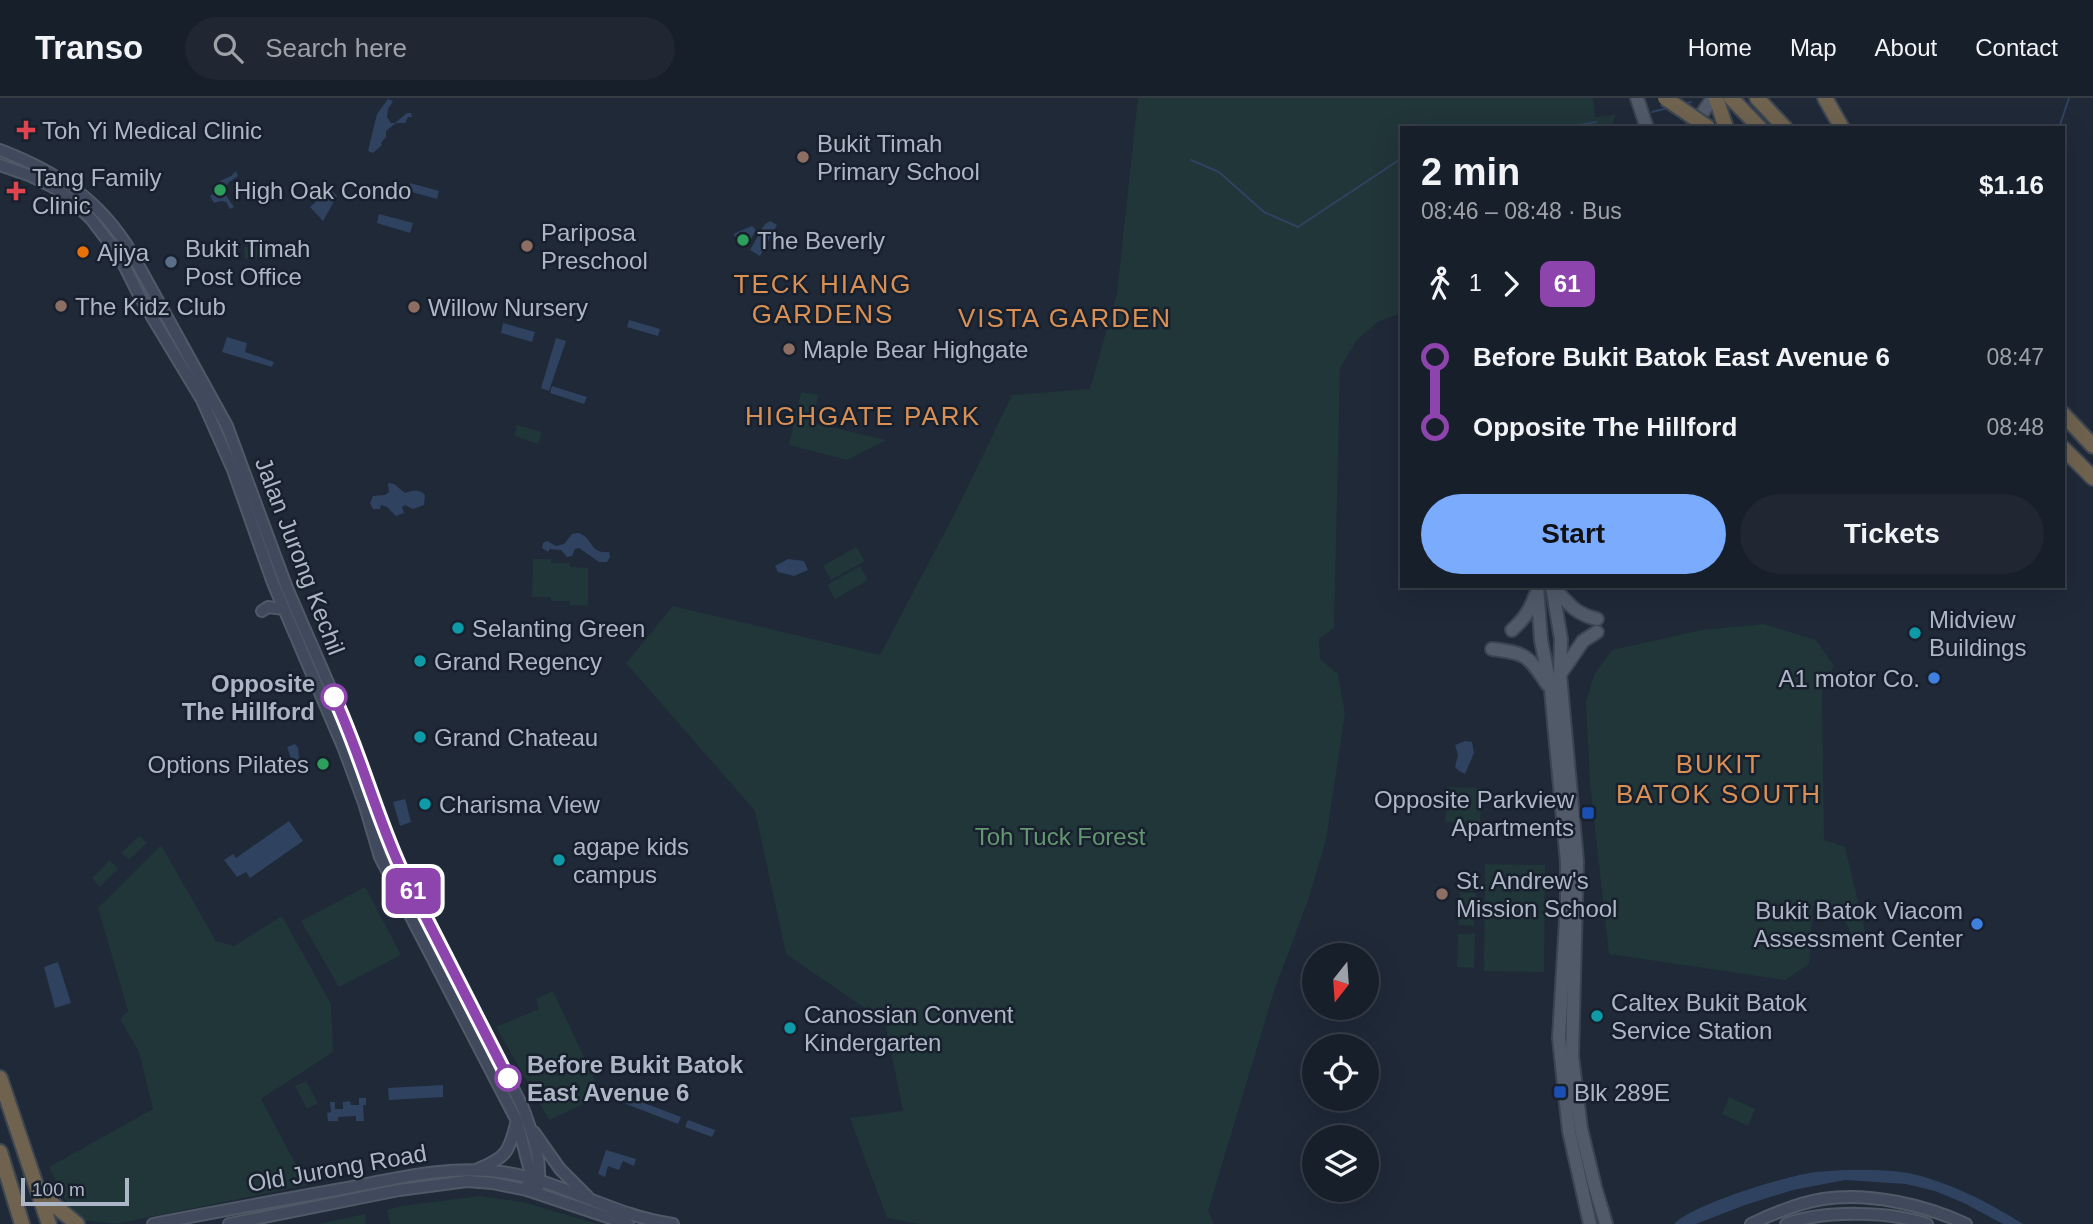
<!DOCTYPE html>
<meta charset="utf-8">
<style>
:root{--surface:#171f2a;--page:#202732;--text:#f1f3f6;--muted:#9ea2a8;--line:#363d47;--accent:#7aabfd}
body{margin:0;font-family:Helvetica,sans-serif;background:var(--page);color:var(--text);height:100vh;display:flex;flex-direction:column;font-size:26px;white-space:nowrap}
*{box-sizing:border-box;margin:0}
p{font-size:23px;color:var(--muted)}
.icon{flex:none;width:38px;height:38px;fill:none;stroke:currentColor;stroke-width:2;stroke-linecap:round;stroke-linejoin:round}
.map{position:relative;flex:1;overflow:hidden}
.sheet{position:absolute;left:1400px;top:28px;width:665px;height:462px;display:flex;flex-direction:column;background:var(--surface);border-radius:0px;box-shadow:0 7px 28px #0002,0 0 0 2px var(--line)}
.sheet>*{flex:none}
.badge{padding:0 14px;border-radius:10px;font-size:24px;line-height:46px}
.needle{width:46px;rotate:197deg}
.controls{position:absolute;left:1302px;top:845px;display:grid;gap:14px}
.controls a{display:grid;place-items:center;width:77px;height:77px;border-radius:50%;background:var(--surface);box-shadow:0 7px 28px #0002,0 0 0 2px var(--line);font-size:35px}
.scale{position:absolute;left:21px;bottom:18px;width:108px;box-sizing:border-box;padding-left:7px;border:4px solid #adb6c6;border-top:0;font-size:19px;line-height:24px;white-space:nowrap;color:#adb6c6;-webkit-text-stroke:5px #18202d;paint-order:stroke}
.map>.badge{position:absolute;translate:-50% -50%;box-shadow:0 0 0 4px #fff}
.legs{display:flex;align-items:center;gap:10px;height:77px;padding:0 21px;font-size:23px}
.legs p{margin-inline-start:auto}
.headline{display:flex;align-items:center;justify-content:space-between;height:119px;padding:0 21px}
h1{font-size:38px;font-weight:600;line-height:52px}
.cta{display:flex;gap:14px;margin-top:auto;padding:14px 21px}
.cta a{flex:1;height:80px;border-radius:42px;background:var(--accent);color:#111;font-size:28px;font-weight:600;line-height:80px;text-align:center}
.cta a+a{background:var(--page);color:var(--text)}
ul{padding:0 21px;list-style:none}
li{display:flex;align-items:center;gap:24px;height:70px;font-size:26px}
li i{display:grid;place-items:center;width:10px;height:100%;margin:0 9px;background:currentColor}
li i::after{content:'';width:18px;height:18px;margin:-9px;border:5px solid;border-radius:50%;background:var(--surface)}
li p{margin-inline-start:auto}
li:first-child i{background:linear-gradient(#0000 50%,currentColor 0)}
li:last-child i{background:linear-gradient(currentColor 50%,#0000 0)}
header{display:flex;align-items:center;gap:42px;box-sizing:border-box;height:98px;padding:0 35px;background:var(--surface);border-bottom:2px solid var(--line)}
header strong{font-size:33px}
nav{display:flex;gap:38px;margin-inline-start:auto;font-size:24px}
.search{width:490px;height:63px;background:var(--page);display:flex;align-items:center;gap:18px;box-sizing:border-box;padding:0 24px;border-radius:38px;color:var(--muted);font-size:26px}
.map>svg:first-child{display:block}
</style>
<header>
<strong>Transo</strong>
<div class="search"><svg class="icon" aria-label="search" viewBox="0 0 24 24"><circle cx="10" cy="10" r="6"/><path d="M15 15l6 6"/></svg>Search here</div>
<nav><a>Home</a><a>Map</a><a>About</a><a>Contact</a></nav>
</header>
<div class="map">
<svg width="2093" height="1126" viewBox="0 0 2093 1126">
<rect width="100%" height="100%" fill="#1f2938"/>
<!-- green -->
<g fill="#213639">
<polygon points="1138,0 1593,0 1595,19 1616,17 1610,30 1402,30 1402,215 1379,223 1357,242 1340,270 1334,530 1319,541 1320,561 1338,576 1345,616 1326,742 1308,803 1275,890 1208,1113 1214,1126 919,1126 887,1120 850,1020 903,1013 885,924 786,856 755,713 626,565 673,508 880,557 957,411 1012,297 1090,291 1117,195"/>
<polygon points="270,148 270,159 245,161 244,149"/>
<polygon points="801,294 818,297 813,325 886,342 847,362 789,347"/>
<polygon points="517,327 542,334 538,346 514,338"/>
<polygon points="856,449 865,463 831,482 823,468"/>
<polygon points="533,461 551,461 551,465 570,465 570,469 588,470 588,508 570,507 570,503 551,503 551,499 532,499"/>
<polygon points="860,468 868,482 835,501 827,487"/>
<polygon points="1764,526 1816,542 1834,568 1822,592 1824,742 1845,749 1868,846 1857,847 1838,810 1813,808 1809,866 1785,882 1609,856 1590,686 1586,604 1594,577 1612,552 1702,532"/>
<polygon points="1447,689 1482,690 1480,725 1445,724"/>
<polygon points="139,738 147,745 129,762 121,755"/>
<polygon points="161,747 216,843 234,848 282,818 331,906 333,954 261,1001 307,1087 116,1126 75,1121 49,1069 153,1011 139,954 120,921 128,913 98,810"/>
<polygon points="110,762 118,771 100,789 92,780"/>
<polygon points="1485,766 1545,767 1544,874 1484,873"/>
<polygon points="365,789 401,857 339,889 301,823"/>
<polygon points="1460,794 1476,795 1474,828 1458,827"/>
<polygon points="1458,836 1475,836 1474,870 1457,869"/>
<polygon points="553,893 602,997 549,1022 496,929 539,911 536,901"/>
<polygon points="306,983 318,1005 307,1011 295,988"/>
<polygon points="1729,999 1755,1011 1748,1028 1722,1016"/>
<polygon points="480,1098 523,1104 597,1126 390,1126 387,1112 401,1108"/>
<polygon points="365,1116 366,1126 318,1126"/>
</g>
<!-- water -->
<g fill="#2f425f">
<polygon points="388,1 393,3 388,11 387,19 391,25 395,25 407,15 411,15 412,19 408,19 405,25 396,25 386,33 386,39 381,45 382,47 373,55 368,53 377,16"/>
<polygon points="236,73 238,78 229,84 224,91 225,96 234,109 230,111 226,104 221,103 214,105 210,98 216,94 220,83 231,78"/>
<polygon points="410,85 439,93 437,101 408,93"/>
<polygon points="330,91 337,98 323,123 310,109"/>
<polygon points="379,116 413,125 410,135 377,125"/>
<polygon points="770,123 777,127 760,158 750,152 764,127"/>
<polygon points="752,128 756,132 748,147 742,149 739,147 734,137 735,135"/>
<polygon points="629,222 660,231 658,238 627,229"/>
<polygon points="503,225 535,234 532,244 501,235"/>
<polygon points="227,239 247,245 245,254 274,264 272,269 222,254"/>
<polygon points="556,240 566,243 549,293 541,290"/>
<polygon points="552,288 587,299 584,306 550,295"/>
<path d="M 388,385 L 394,386 L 405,395 C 414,392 418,391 425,397 L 424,407 L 413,411 L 405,407 L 402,409 L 404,415 L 396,418 L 387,409 L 381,407 L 380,411 L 373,411 L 370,405 L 373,398 L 385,397 L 389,394 Z"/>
<path d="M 578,435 C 594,439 588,456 609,454 L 610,459 L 607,464 L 599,464 L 579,450 L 575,451 L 572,458 L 567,459 L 561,452 L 550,451 L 548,454 L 542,450 L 543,445 L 547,443 L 556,448 L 564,446 L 572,436 Z"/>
<polygon points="788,461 804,463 808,472 794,478 778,474 775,468"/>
<polygon points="1465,643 1472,644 1474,655 1465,676 1459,673 1455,669 1458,657 1455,647"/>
<polygon points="295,646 298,650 299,659 306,671 303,677 296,674 287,649"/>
<polygon points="405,701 411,724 400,728 393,704"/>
<polygon points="289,723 303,743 250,780 246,774 237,779 224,762 233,756 236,760"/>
<polygon points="58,864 71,905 55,910 44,869"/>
<polygon points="443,987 443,999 389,1002 388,990"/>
<polygon points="628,999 681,1019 678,1026 626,1006"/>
<polygon points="359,1000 366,1000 366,1007 363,1007 364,1023 356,1023 356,1018 338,1019 338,1023 328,1023 327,1015 331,1014 330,1004 335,1004 335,1011 343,1011 343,1004 350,1003 351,1007 359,1007"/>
<polygon points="688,1022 715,1032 712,1039 685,1029"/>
<polygon points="606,1052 636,1061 634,1068 623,1063 619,1072 608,1068 605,1079 598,1076"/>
<path d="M 1843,1072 C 1864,1072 1887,1071 1908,1075 C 1950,1084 1988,1104 2023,1126 L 2003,1126 L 1964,1105 L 1935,1093 L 1906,1086 L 1845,1082 L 1793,1092 L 1745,1107 L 1696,1126 L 1674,1126 C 1693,1106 1786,1078 1816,1074 C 1825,1073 1834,1073 1843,1072 Z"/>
</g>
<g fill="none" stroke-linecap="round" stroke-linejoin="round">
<!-- stream -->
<g stroke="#2f425f" stroke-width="2">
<polyline points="1683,6 1691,4"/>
<polyline points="1652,14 1668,10"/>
<polyline points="1562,30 1596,24"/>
<polyline points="2059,30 2069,0"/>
<polyline points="1191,62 1219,74 1264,114 1298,129 1402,60"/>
</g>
<defs>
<g id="secondary">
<path d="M 0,52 C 57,74 99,101 131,154 L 227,328 L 287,490 L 355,647 L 386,739 L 523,1010 C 533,1037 544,1066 537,1095"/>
<polyline points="0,67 31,78 55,90 69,100 92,122 120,159 140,199 202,302 233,372 273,485 344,651 364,705 380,759 517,1023 530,1073 527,1092"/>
<polyline points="262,513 268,509 284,511"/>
<polyline points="534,1034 560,1071 588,1099"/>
<path d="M 478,1071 C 505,1060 509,1055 516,1026"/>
<path d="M 153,1126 C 214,1114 275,1103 336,1092 C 391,1082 444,1067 500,1074 C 559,1081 612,1118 673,1126"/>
<polyline points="229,1126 399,1092 467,1083 492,1085 527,1092 628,1126"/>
<path d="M 1751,1126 C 1774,1115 1798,1105 1823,1101 C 1869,1094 1925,1107 1966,1126"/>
<path d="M 1786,1126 C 1823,1112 1890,1113 1927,1126"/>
</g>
<g id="primary">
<polyline points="1637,0 1647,30"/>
<polyline points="1692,30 1713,0"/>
<polyline points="1537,488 1541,542 1551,592 1567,764 1567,805 1559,940 1569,1033 1590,1126"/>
<polyline points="1552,488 1561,541 1560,577 1577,763 1572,958 1581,1031 1595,1089 1606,1126"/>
<path d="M 1553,489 C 1568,505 1575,516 1597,521"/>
<path d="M 1512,532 C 1523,522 1530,513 1535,498"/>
<path d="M 1492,551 C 1526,555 1528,557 1547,586"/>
<polyline points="1561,575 1583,543 1597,534"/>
</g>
<g id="highway">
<polyline points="1716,0 1726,30"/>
<polyline points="1731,0 1760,30"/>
<polyline points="1757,0 1785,30"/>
<polyline points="1825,0 1842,30"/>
<polyline points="2063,316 2093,348"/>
<polyline points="2063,350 2093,380"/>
<polyline points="0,980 49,1126"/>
<polyline points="0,1054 22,1126"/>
<polyline points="41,1093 54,1107 77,1126"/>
</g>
</defs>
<!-- secondary casing -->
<use href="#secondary" stroke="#505967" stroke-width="14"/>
<!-- primary casing -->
<use href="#primary" stroke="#3c4452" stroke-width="16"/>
<!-- highway casing -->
<use href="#highway" stroke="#3d4653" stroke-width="18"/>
<!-- secondary -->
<use href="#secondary" stroke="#404a5c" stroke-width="10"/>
<!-- primary -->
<use href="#primary" stroke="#505a69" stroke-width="12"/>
<!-- highway -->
<use href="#highway" stroke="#6f634f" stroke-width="14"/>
<defs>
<polyline id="highway-bridge" points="1665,0 1709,30"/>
</defs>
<!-- highway-bridge casing -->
<use href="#highway-bridge" stroke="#3d4653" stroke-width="18" stroke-linecap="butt"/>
<!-- highway-bridge -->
<use href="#highway-bridge" stroke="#6f634f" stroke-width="14"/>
</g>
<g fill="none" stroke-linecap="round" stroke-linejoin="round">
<defs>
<path id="line-1" d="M 334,599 C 360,655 375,714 400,769 L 508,980"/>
</defs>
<!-- line-1 casing -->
<use href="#line-1" stroke="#fff" stroke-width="16"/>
<!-- line-1 -->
<use href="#line-1" stroke="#8e44ad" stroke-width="10"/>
</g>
<!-- markers -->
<g fill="#e0444e" stroke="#18202d" stroke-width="2.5">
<path d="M22.5 21.5h7v7h7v7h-7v7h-7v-7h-7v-7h7z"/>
<path d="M12.5 82.5h7v7h7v7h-7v7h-7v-7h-7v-7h7z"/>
</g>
<g fill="#8d6e63" stroke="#18202d" stroke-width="2.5">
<circle cx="803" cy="59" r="7"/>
<circle cx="527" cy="148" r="7"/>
<circle cx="61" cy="208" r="7"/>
<circle cx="414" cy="209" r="7"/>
<circle cx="789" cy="251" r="7"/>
<circle cx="1442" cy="796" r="7"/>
</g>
<g fill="#2e9e5b" stroke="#18202d" stroke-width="2.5">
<circle cx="220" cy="92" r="7"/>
<circle cx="743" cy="142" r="7"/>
<circle cx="323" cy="666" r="7"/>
</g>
<circle fill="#e8710a" stroke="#18202d" stroke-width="2.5" cx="83" cy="154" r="7"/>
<circle fill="#5c6f8a" stroke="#18202d" stroke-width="2.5" cx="171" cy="164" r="7"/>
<g fill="#0f9aa8" stroke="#18202d" stroke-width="2.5">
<circle cx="458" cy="530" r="7"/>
<circle cx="1915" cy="535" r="7"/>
<circle cx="420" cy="563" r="7"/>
<circle cx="420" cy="639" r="7"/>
<circle cx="425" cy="706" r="7"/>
<circle cx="559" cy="762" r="7"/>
<circle cx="1597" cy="918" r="7"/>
<circle cx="790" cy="930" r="7"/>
</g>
<g fill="#3f7fe0" stroke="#18202d" stroke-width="2.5">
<circle cx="1934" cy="580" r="7"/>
<circle cx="1977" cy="826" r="7"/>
</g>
<g fill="#fff" stroke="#8e44ad" stroke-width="3.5">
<circle cx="334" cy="599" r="12"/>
<circle cx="508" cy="980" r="12"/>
</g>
<g fill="#1a4fb4" stroke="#18202d" stroke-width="2.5">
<rect x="1581" y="708" width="14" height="14" rx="3.5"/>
<rect x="1553" y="987" width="14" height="14" rx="3.5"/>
</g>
<g text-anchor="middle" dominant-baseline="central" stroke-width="5" stroke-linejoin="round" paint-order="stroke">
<!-- poi labels -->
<g font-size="24" fill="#adb6c6" stroke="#18202d" text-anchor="start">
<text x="42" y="32">Toh Yi Medical Clinic</text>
<text x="817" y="45">Bukit Timah<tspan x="817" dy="28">Primary School</tspan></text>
<text x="32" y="79">Tang Family<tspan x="32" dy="28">Clinic</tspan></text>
<text x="234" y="92">High Oak Condo</text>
<text x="541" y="134">Pariposa<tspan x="541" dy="28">Preschool</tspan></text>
<text x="757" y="142">The Beverly</text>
<text x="185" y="150">Bukit Timah<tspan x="185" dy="28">Post Office</tspan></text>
<text x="97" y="154">Ajiya</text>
<text x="75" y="208">The Kidz Club</text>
<text x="428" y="209">Willow Nursery</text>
<text x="803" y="251">Maple Bear Highgate</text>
<text x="1929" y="521">Midview<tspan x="1929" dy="28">Buildings</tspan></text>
<text x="472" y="530">Selanting Green</text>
<text x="434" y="563">Grand Regency</text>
<text x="1920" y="580" text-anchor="end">A1 motor Co.</text>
<text x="434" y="639">Grand Chateau</text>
<text x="309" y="666" text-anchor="end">Options Pilates</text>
<text x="1574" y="701" text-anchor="end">Opposite Parkview<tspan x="1574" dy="28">Apartments</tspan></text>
<text x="439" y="706">Charisma View</text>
<text x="573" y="748">agape kids<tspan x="573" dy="28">campus</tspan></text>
<text x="1456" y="782">St. Andrew's<tspan x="1456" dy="28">Mission School</tspan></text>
<text x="1963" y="812" text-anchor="end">Bukit Batok Viacom<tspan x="1963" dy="28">Assessment Center</tspan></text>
<text x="1611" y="904">Caltex Bukit Batok<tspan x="1611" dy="28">Service Station</tspan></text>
<text x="804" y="916">Canossian Convent<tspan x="804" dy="28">Kindergarten</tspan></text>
<text x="1574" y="994">Blk 289E</text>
</g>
<!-- street labels -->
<g font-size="24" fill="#adb6c6" stroke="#18202d">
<text transform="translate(300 458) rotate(69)">Jalan Jurong Kechil</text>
<text transform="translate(337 1070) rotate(-10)">Old Jurong Road</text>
</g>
<!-- stop labels -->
<g font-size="24" font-weight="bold" fill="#adb6c6" stroke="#18202d" text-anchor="end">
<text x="315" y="585">Opposite<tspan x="315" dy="28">The Hillford</tspan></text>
<text x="527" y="966" text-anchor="start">Before Bukit Batok<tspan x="527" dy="28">East Avenue 6</tspan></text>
</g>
<!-- park labels -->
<g font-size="24" fill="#639770" stroke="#18202d">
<text x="1060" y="738">Toh Tuck Forest</text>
</g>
<!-- neighbourhood labels -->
<g font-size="26" letter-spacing="2" fill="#d89055" stroke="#18202d">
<text x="823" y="186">TECK HIANG<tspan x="823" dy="30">GARDENS</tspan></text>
<text x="1065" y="220">VISTA GARDEN</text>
<text x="863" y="318">HIGHGATE PARK</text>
<text x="1719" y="666">BUKIT<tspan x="1719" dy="30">BATOK SOUTH</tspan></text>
</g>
</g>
</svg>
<div class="controls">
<a><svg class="needle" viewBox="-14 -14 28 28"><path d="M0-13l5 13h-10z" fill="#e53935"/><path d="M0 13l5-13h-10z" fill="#9ea2a8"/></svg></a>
<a><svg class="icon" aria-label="locate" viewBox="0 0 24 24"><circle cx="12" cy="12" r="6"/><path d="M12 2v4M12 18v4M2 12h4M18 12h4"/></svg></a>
<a><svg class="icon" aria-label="layers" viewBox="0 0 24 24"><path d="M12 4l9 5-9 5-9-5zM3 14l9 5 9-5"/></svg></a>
</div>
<div class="scale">100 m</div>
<b class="badge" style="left:413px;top:793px;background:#8e44ad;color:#fff">61</b>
<section class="sheet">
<div class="headline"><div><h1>2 min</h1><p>08:46 – 08:48 · Bus</p></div><b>$1.16</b></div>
<div class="legs"><svg class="icon" aria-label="walk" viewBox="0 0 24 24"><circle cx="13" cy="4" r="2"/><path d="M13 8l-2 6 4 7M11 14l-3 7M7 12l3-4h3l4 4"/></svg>1<svg class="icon" aria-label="forward" viewBox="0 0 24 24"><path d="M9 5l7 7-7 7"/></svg><b class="badge" style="background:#8e44ad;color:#fff">61</b></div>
<ul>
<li><i style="color:#8e44ad"></i><b>Before Bukit Batok East Avenue 6</b><p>08:47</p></li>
<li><i style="color:#8e44ad"></i><b>Opposite The Hillford</b><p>08:48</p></li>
</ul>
<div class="cta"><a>Start</a><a>Tickets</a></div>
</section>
</div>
